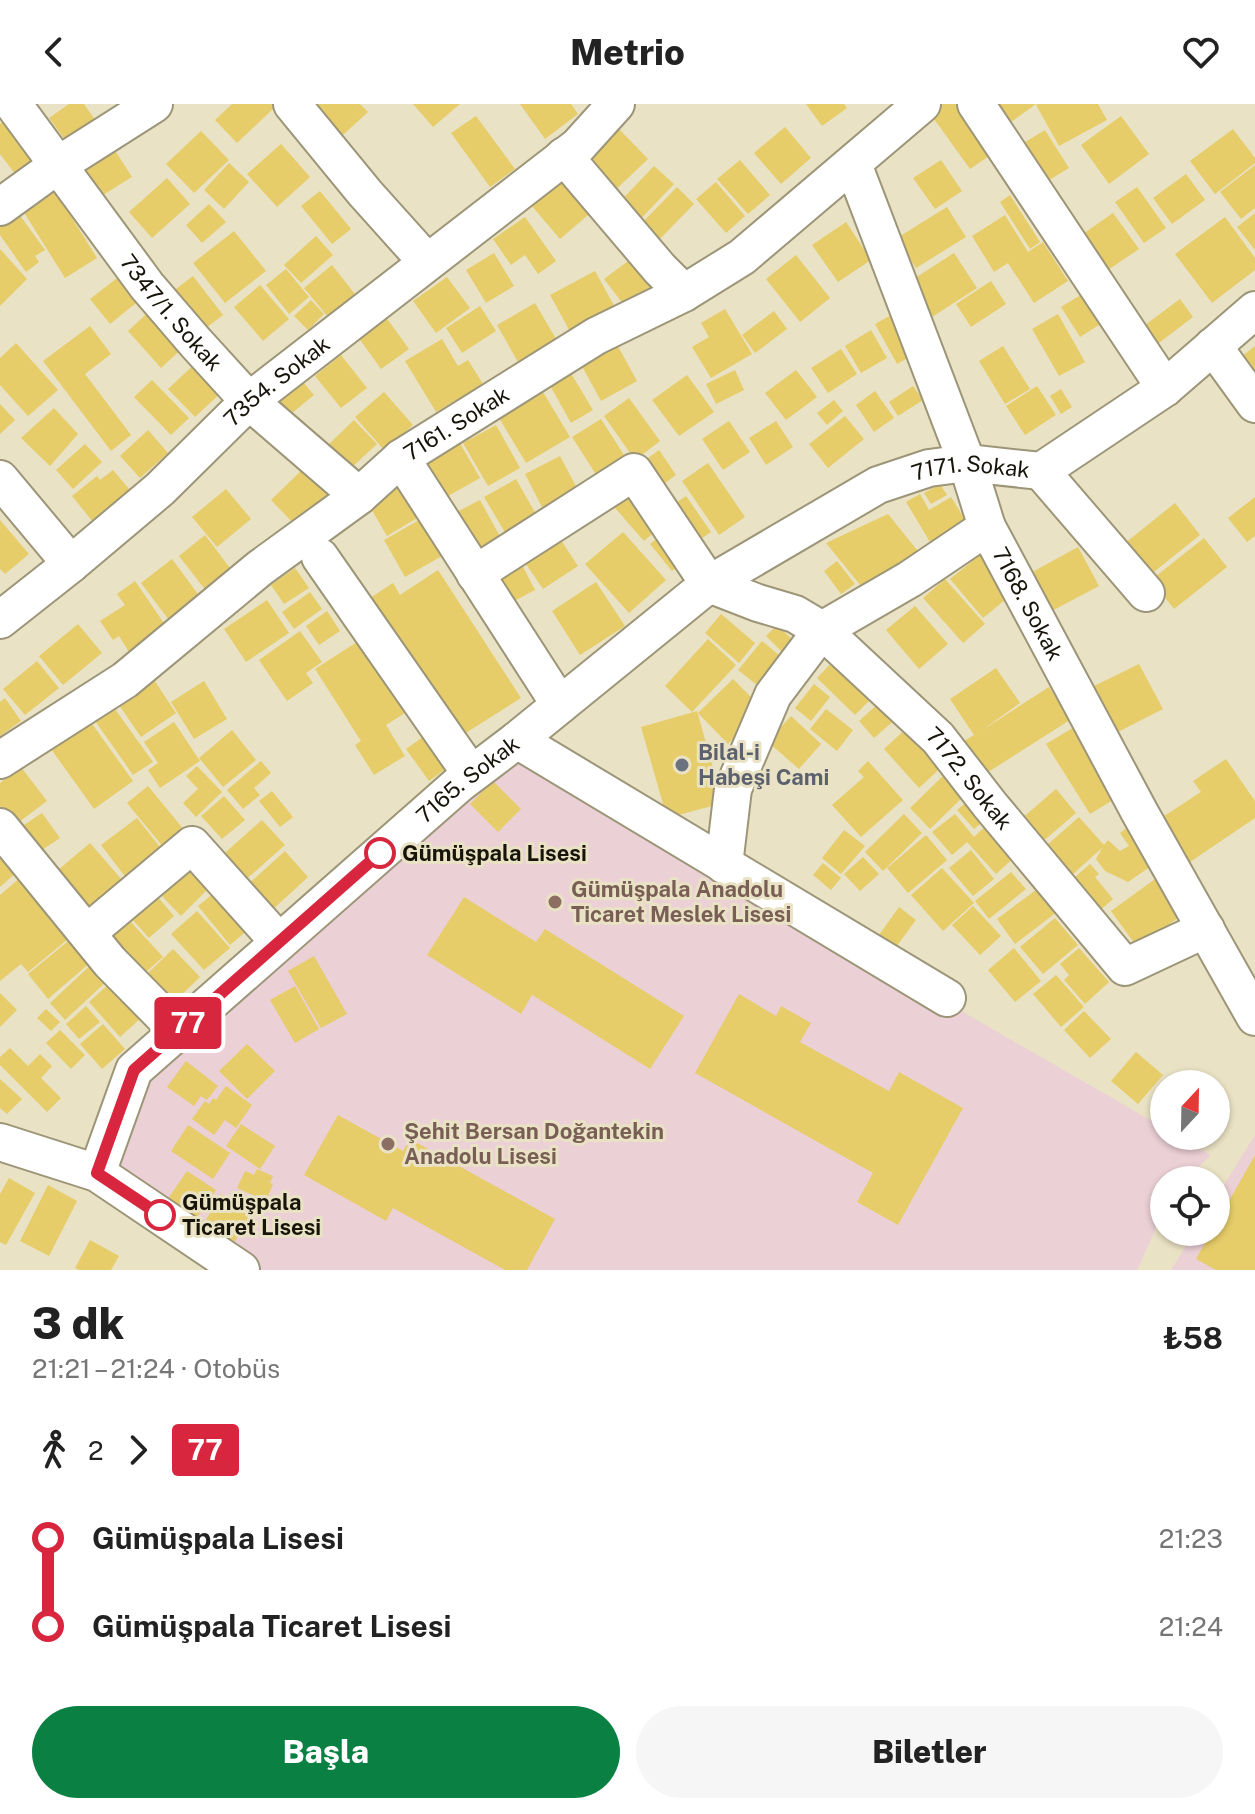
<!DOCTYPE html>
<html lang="tr">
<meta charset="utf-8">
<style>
:root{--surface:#fff;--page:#f6f6f6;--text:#222;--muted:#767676;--accent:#0b8043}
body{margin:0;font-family:"Public Sans",sans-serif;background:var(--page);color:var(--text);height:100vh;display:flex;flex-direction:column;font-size:30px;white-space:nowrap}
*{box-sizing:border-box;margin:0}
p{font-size:26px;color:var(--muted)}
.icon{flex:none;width:44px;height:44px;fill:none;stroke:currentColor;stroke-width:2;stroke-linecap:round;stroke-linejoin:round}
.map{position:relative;height:1166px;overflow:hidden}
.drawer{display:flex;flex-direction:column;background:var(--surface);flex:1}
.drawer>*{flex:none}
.badge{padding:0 16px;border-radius:6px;font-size:28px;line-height:52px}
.needle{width:52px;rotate:22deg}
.fabs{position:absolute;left:1150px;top:966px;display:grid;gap:16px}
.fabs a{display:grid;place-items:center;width:80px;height:80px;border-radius:50%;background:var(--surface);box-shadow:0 2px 6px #0004;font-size:40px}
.map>.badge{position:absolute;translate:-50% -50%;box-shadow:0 0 0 4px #fff}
.legs{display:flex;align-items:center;gap:12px;height:88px;padding:0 32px;font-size:26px}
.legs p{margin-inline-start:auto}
.summary{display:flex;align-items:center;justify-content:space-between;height:136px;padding:0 32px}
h1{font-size:44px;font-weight:800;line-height:60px}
.primary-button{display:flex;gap:16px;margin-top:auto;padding:16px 32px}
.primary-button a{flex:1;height:92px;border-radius:48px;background:var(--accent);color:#fff;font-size:32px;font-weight:800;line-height:92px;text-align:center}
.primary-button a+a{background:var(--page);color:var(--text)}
ul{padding:0 32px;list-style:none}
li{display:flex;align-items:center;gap:28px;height:88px;font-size:30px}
li i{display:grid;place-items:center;width:12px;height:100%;margin:0 10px;background:currentColor}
li i::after{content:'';width:20px;height:20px;margin:-10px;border:6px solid;border-radius:50%;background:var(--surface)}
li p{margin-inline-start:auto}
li:first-child i{background:linear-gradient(#0000 50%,currentColor 0)}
li:last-child i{background:linear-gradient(currentColor 50%,#0000 0)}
header{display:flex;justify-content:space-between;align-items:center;height:104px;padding:0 32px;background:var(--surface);font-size:36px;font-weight:800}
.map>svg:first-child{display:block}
</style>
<header><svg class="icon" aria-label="back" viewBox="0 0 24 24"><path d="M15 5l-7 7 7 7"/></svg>Metrio<svg class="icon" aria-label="heart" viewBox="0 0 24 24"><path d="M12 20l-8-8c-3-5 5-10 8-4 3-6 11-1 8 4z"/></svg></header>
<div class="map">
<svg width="1255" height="1166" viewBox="0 0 1255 1166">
<rect width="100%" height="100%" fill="#eae2c4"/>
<!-- education -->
<g fill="#ebd0d6">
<polygon points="513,648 1164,1024 1164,1032 1177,1032 1211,1051 1185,1076 1164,1076 1164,1107 1137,1166 256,1166 104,1066 162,947"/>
<polygon points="1255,1031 1255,1166 1171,1166 1195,1128 1216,1128 1216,1094"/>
</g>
<!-- building -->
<g fill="#e6cd6a">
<polygon points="69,0 84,0 98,20 69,41 49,14"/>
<polygon points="232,0 272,0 275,3 237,39 215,16"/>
<polygon points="312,0 360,0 368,8 333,40"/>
<polygon points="413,0 460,0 433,23"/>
<polygon points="520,0 571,0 578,10 545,35"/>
<polygon points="806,0 844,0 847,4 822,22"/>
<polygon points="940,0 969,0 1001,44 970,65 929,8"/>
<polygon points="982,0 1036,0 1000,26"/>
<polygon points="1038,0 1098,0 1107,16 1059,42 1036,1"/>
<polygon points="476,12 515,65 490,83 451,29"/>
<polygon points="1121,12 1149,50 1109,80 1081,41"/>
<polygon points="5,16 36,56 16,71 0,50 0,20"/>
<polygon points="785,23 811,54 781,80 754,49"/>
<polygon points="618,24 648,55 608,93 578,62"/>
<polygon points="1233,25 1255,54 1255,59 1215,90 1190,57"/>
<polygon points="1045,26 1069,64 1036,84 1012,46"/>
<polygon points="201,27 229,56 194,89 166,60"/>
<polygon points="281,40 310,73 277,103 247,70"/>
<polygon points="114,45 132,73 95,96 77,68"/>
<polygon points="740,56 770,91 748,110 717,75"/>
<polygon points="941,56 962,87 935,105 913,74"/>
<polygon points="229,59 249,78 224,105 204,86"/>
<polygon points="1255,61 1255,104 1241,115 1220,88"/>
<polygon points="654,62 674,80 633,123 614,104"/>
<polygon points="571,66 601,100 560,135 531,101"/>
<polygon points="1186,70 1205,96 1172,120 1153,94"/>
<polygon points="167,74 190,100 152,134 129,108"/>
<polygon points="716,78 745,112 726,129 696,95"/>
<polygon points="52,82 97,154 65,174 20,102"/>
<polygon points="677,83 694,100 652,143 635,126"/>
<polygon points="1137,83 1166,124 1144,139 1115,98"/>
<polygon points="320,87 351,125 332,140 301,102"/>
<polygon points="1010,91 1040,138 1030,145 1000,98"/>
<polygon points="209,100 226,118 202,139 186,121"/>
<polygon points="947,103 966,133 916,164 897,134"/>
<polygon points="16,106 45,146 35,152 39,158 26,168 0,131 0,117"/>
<polygon points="1113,109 1139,145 1105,168 1080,132"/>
<polygon points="1255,109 1255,146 1237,123"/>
<polygon points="1005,111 1028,148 1043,138 1068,177 1034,199 1008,159 994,168 972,132"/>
<polygon points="525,113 556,157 538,170 525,151 511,161 493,135"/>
<polygon points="1225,113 1255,154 1255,166 1212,199 1175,150"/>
<polygon points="846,118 871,156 838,178 812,141"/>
<polygon points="234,127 266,167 225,199 193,159"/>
<polygon points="316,132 333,151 301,179 284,161"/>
<polygon points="0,145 27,175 0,202"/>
<polygon points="494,149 514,182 486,199 466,166"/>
<polygon points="639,149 662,178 627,205 604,175"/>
<polygon points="954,149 977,184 932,213 909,178"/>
<polygon points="796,151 830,194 800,218 766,175"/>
<polygon points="332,161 355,190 328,213 304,184"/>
<polygon points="286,165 309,193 289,210 266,181"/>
<polygon points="595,167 617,207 572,231 550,191"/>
<polygon points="121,171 141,195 110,220 90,195"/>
<polygon points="193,172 223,211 198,230 168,191"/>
<polygon points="447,173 470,204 436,229 413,197"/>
<polygon points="991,177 1006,200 971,223 956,200"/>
<polygon points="260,181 289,215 263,237 234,203"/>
<polygon points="1084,189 1102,219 1080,233 1061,203"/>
<polygon points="1180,195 1193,213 1151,245 1137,227"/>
<polygon points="311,196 324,210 308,226 294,212"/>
<polygon points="535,199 562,245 523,267 497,221"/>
<polygon points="480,202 496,227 462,249 446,224"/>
<polygon points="154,203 187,240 161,264 128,227"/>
<polygon points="725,205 752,250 711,274 692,243 709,233 701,219"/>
<polygon points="774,207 787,225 755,249 742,231"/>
<polygon points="895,209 917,249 897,260 875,220"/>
<polygon points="1058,210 1085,258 1059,272 1032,225"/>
<polygon points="385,212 409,245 381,265 358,233"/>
<polygon points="90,222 111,250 85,270 131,331 111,347 43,257"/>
<polygon points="871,226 887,254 861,269 845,242"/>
<polygon points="442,235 458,262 468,256 483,280 436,308 405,257"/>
<polygon points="614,235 637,277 601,297 578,255"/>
<polygon points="16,239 58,286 28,312 0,281 0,254"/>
<polygon points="1003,242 1030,285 1005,300 979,257"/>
<polygon points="1255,242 1255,291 1231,261"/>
<polygon points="841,245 857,270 828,289 811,264"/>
<polygon points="341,251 367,284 341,304 315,272"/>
<polygon points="198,257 224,286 195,313 168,285"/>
<polygon points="569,266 593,306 571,319 548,278"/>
<polygon points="735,266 744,286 716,300 706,280"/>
<polygon points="796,266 817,293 786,316 765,289"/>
<polygon points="687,271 714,308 679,332 652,296"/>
<polygon points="298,272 314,291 286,314 270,296"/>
<polygon points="152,276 189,314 171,331 134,293"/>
<polygon points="913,282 923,296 898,312 889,298"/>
<polygon points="1037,282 1056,311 1025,331 1006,302"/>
<polygon points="1061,285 1072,303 1061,310 1050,292"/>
<polygon points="875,287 894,314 874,328 856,301"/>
<polygon points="384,288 413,321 384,346 355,313"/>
<polygon points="543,288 570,333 526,359 499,314"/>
<polygon points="629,294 660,337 635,356 604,312"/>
<polygon points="834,296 843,307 827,321 817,309"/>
<polygon points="0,300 15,316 0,330"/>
<polygon points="54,304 78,330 50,362 21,334"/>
<polygon points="845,312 864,335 828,364 809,340"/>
<polygon points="601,315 626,354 597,372 572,333"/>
<polygon points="354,316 377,340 350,365 327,342"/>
<polygon points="729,317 750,348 723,366 702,335"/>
<polygon points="776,317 793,343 766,361 749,334"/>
<polygon points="496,321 520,364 488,382 463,339"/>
<polygon points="148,326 168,349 140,374 120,352"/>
<polygon points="457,334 480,374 434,400 411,360"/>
<polygon points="85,340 102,358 73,385 56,366"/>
<polygon points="659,346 676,371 653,388 636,363"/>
<polygon points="560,352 578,386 543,405 525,370"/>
<polygon points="708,359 745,413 719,431 682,377"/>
<polygon points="306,362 332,389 297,423 271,396"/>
<polygon points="113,366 135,392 97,423 72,392 97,372 100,376"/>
<polygon points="516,375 537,412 506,430 484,393"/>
<polygon points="403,378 422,411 387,432 367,398"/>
<polygon points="628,379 664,420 644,437 608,396"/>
<polygon points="940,380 947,391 931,400 924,389"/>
<polygon points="226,385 251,415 217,443 192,413"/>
<polygon points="920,390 929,406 951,393 966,417 930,438 906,398"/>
<polygon points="686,392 711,428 689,443 664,407"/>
<polygon points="1255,393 1255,432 1247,438 1228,414"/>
<polygon points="480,396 503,438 477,452 453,410"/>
<polygon points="1175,399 1200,431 1150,471 1124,440"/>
<polygon points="888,410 921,451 870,493 826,439"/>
<polygon points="421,415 442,452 405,473 384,436"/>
<polygon points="0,416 29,450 5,470 0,465"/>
<polygon points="553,424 578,462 543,485 517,447"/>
<polygon points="623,428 666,476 629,509 585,460"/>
<polygon points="665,428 686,455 672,467 650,440"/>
<polygon points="205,431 233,468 207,488 179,452"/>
<polygon points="1204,434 1227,463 1174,505 1151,476"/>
<polygon points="1078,443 1099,482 1046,510 1025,472"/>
<polygon points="985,447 1017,486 983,514 950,475"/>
<polygon points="517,451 535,486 503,503 485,467"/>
<polygon points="172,455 203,497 172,520 141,479"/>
<polygon points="837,457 855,480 841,490 824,467"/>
<polygon points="295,464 309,484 284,500 271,481"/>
<polygon points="438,466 521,594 453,637 364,498 393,479 400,491"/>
<polygon points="945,475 985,520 963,539 923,494"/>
<polygon points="135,477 166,522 129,548 119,532 113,536 100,517 125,501 117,490"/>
<polygon points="596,478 625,522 580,551 552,507"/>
<polygon points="310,488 322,505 294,525 282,508"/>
<polygon points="267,496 289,529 246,558 224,525"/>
<polygon points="915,502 948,540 919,565 886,526"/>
<polygon points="327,507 340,527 319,541 306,522"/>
<polygon points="721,510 755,539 739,559 705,529"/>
<polygon points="78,520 102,549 63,581 39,552"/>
<polygon points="777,521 795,538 784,550 766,532"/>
<polygon points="300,527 322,558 306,569 313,579 287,597 259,556"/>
<polygon points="371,529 416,602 386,621 405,652 374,671 355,641 361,637 315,565"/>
<polygon points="708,535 736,561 692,608 665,582"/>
<polygon points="762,537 785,556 762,585 738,566"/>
<polygon points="838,552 876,590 855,611 817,574"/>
<polygon points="37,557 59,584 25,611 3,585"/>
<polygon points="1139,560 1163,605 1116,629 1092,583"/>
<polygon points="996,564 1020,599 981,627 1049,583 1070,616 982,672 961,639 974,631 950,595"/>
<polygon points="152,573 176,609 141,633 117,598"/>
<polygon points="733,575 763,605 728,640 698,609"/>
<polygon points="204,577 227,615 194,635 171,598"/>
<polygon points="814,580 830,593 811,617 795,604"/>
<polygon points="5,594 21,617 0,632 0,598"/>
<polygon points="880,598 896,615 874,634 859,617"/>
<polygon points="112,601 153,658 133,671 93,614"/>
<polygon points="826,605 853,626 837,647 810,625"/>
<polygon points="697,607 723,699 667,714 641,623"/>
<polygon points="791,612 821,640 799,665 768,638"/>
<polygon points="90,617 133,677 94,705 51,645"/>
<polygon points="1084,617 1128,687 1090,710 1046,640"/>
<polygon points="174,618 200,657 160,684 148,666 158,659 144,638"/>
<polygon points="912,619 947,658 919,684 884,645"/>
<polygon points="434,625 457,657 429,677 406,645"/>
<polygon points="232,626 256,656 223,683 199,654"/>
<polygon points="1226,655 1255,697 1255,714 1187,760 1158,716 1201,688 1193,677"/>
<polygon points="261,657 271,669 254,684 260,691 243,705 227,686"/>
<polygon points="868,657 903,696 861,733 832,701 864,673 858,667"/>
<polygon points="197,662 222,688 196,713 183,699 198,685 186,672"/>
<polygon points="21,663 47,697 15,721 0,702 0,679"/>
<polygon points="950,665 970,686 930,725 910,704"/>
<polygon points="493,677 521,705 498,728 470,700"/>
<polygon points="148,682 185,727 164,744 127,699"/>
<polygon points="1056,685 1076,709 1041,739 1020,716"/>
<polygon points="272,687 293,713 280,723 259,697"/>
<polygon points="975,691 991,711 974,725 957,706"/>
<polygon points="224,692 245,716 222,735 201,712"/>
<polygon points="42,709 60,734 39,748 21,723"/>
<polygon points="904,710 922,729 883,767 865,748"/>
<polygon points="955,710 974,733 989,719 1017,751 996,770 967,738 952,751 932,728"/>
<polygon points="1079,713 1104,741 1108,736 1120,747 1129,742 1120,729 1138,715 1157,758 1128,778 1105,767 1096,755 1102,744 1073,770 1047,741"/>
<polygon points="137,714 163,747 127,775 101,741"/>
<polygon points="262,716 285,741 242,779 219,754"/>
<polygon points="844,726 865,742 841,770 822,754"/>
<polygon points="926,731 947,756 908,789 887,764"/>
<polygon points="90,739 122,776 83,809 51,772"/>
<polygon points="0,746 17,768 0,783"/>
<polygon points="971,746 994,775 973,792 949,764"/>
<polygon points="285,747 308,773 269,809 245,783"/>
<polygon points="863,753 879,770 860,787 844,770"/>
<polygon points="823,759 841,774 831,786 813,771"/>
<polygon points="1090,760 1099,770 1095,773 1113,795 1095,811 1068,779"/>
<polygon points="188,764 208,785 181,812 160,790"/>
<polygon points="942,764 974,799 943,827 911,791"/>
<polygon points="29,766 79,826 28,868 21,860 0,877 0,791"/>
<polygon points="1011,768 1026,785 989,815 975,797"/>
<polygon points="1162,770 1188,807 1137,843 1111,807"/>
<polygon points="1044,780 1062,804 1015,840 997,815"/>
<polygon points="224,781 256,819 230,841 198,802"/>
<polygon points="157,792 174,812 149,834 132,815"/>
<polygon points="464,793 536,838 545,825 684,912 650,965 532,891 521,910 427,851"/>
<polygon points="973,802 1001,832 980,851 952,821"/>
<polygon points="899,803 916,816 896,843 879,831"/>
<polygon points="197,807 230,844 204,866 171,830"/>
<polygon points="1055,814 1078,841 1043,870 1020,843"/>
<polygon points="130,817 163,853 138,875 105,840"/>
<polygon points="72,834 92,857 48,895 28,870"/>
<polygon points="1014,844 1041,877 1015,898 988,866"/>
<polygon points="1079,844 1109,878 1085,900 1064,876 1069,871 1060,860"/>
<polygon points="173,845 200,873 173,899 146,871"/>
<polygon points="314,852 347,910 321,924 288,867"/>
<polygon points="94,858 109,875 65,916 50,899"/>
<polygon points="1056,871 1084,903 1061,923 1033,890"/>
<polygon points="111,878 142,913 120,933 89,898"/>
<polygon points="295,882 319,925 295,939 270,896"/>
<polygon points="0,889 17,906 0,923"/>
<polygon points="739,890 776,912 781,902 811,919 800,938 889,987 899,968 963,1004 898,1121 857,1098 873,1069 695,969"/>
<polygon points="86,902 100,918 79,935 66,920"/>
<polygon points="46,905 60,918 51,927 37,914"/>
<polygon points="1084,907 1111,935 1090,954 1064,926"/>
<polygon points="103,920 125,945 102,965 80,940"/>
<polygon points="60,926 85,951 71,965 46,939"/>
<polygon points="247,940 275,967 247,995 219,967"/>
<polygon points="10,944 28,962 40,950 52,962 41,974 61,994 47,1008 0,961 0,953"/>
<polygon points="1136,948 1163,971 1138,1000 1111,977"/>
<polygon points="186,957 218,982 207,996 201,992 194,1002 167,983"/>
<polygon points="0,975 22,995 7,1010 0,1004"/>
<polygon points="226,982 252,1001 236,1024 225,1016 214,1031 192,1015 205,997 209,1000 213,994 216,996"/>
<polygon points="338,1011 403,1047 410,1035 555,1115 527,1166 505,1166 393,1104 386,1117 304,1071"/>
<polygon points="241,1020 275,1042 260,1065 226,1042"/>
<polygon points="188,1021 230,1049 213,1075 171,1047"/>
<polygon points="1255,1051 1255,1166 1216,1166 1196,1155 1211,1128 1216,1128 1216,1120"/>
<polygon points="257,1065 273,1072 270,1079 273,1080 266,1097 237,1084 245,1067 254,1071"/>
<polygon points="187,1067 216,1086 195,1116 167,1096"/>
<polygon points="9,1074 35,1089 6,1141 0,1138 0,1090"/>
<polygon points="48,1081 77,1097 49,1152 20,1137"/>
<polygon points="221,1090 252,1107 234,1139 203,1121"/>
<polygon points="90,1136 119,1152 111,1166 79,1166 75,1164"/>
</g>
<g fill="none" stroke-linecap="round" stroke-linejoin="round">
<defs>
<g id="minor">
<path id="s1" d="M 13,0 L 147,182 L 196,239 L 249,297 L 359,392"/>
<polyline points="292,0 365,89 427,158"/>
<polyline points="976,0 1165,284"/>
<polyline points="564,52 660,165 684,189"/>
<path id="s2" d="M 853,60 L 967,359 L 987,423 L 1140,709 L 1255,913"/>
<polyline points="0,103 58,61 154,0"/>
<polyline points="1213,242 1255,300"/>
<polyline points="401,354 560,601"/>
<polyline points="1041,367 1146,489"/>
<polyline points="0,375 71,460"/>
<polyline points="320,453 471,670"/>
<polyline points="475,470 634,368 709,480"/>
<path id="s3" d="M 709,480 L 758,499 L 795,510 L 822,526 L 938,634 L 990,701 L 1125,863 L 1206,825"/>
<path id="s4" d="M 0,516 L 71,460 L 160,385 L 249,297 L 578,42 L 616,0"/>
<polyline points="517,636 947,894"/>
<path id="s5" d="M 0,656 L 125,576 L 260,464 L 359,392 L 401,354 L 596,232 L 684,189 L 742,153 L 922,0"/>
<polyline points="0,723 110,858 178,927"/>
<polyline points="724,761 733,685 773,591 822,526 910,475 987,423"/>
<polyline points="87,829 192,741 279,838"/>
<polyline points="0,1038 97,1069 241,1166"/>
<path id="s6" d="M 97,1069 L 134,966 L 459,680 L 517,636 L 709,480 L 878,381 L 929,364 L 967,359 L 1041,367 L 1165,284 L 1255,206"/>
</g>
</defs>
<!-- minor casing -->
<use href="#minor" stroke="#9c9578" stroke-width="40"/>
<!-- minor -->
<use href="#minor" stroke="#fff" stroke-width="36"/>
</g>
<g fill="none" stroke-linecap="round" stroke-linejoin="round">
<defs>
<polyline id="line-1" points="160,1111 97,1069 134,966 380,749"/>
</defs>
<!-- line-1 casing -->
<use href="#line-1" stroke="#fff" stroke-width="18"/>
<!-- line-1 -->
<use href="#line-1" stroke="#d7263d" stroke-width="12"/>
</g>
<!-- markers -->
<circle fill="#6b7280" stroke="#eae2c4" stroke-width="3" cx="682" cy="661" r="8"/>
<g fill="#fff" stroke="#d7263d" stroke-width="4">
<circle cx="380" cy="749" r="14"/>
<circle cx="160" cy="1111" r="14"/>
</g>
<g fill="#8d6e63" stroke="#eae2c4" stroke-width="3">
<circle cx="555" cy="798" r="8"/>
<circle cx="388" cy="1040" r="8"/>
</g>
<g text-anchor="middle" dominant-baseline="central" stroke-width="6" stroke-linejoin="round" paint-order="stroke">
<!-- street labels -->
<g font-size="22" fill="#171409" stroke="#eae2c4">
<text stroke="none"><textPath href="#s1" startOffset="262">7347/1. Sokak</textPath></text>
<text stroke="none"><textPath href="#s4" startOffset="366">7354. Sokak</textPath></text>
<text stroke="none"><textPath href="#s5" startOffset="568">7161. Sokak</textPath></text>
<text stroke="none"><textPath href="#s6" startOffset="1154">7171. Sokak</textPath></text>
<text stroke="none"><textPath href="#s2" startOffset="474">7168. Sokak</textPath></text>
<text stroke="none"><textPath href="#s3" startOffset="332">7172. Sokak</textPath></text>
<text stroke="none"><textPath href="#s6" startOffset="552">7165. Sokak</textPath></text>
</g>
<!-- worship labels -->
<g font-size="22" font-weight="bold" fill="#5b616d" stroke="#eae2c4" text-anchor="start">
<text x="698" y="648">Bilal-i<tspan x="698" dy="25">Habeşi Cami</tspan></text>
</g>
<!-- stop labels -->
<g font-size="22" font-weight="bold" fill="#171409" stroke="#eae2c4" text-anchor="start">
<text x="402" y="749">Gümüşpala Lisesi</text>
<text x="182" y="1098">Gümüşpala<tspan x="182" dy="25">Ticaret Lisesi</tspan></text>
</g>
<!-- education labels -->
<g font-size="22" font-weight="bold" fill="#785e54" stroke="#eae2c4" text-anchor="start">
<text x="571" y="785">Gümüşpala Anadolu<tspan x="571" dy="25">Ticaret Meslek Lisesi</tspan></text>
<text x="404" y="1027">Şehit Bersan Doğantekin<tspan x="404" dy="25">Anadolu Lisesi</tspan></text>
</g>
</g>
</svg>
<div class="fabs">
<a><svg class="needle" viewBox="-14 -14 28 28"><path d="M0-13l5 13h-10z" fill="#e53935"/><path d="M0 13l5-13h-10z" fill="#767676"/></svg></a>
<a><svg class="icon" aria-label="locate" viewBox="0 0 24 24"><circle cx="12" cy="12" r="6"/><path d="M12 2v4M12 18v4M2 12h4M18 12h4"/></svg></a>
</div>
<b class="badge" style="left:188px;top:919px;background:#d7263d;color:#fff">77</b>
</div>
<section class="drawer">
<div class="summary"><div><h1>3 dk</h1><p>21:21 – 21:24 · Otobüs</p></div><b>₺58</b></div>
<div class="legs"><svg class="icon" aria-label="walk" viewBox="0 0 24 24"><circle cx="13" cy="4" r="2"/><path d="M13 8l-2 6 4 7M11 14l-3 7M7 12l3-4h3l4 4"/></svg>2<svg class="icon" aria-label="forward" viewBox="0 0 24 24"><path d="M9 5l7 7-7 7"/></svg><b class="badge" style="background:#d7263d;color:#fff">77</b></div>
<ul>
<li><i style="color:#d7263d"></i><b>Gümüşpala Lisesi</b><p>21:23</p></li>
<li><i style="color:#d7263d"></i><b>Gümüşpala Ticaret Lisesi</b><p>21:24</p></li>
</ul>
<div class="primary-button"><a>Başla</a><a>Biletler</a></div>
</section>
